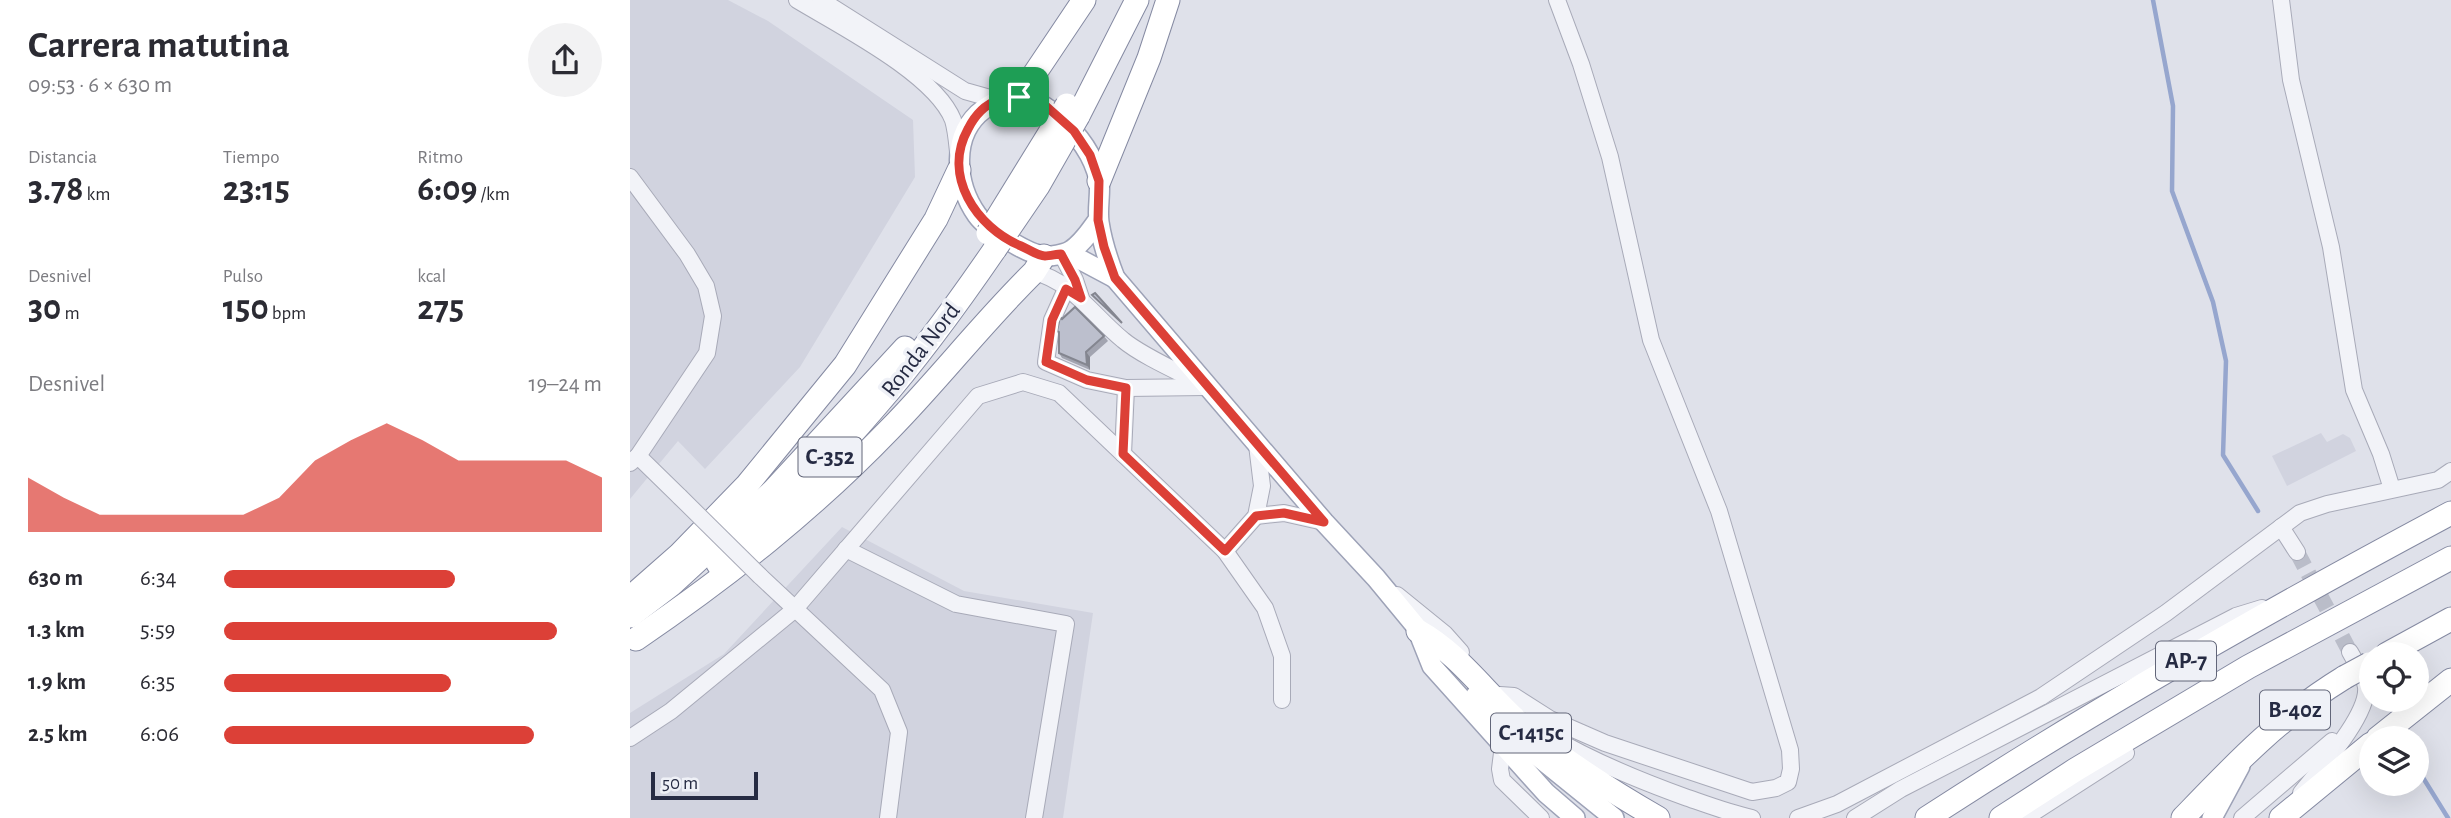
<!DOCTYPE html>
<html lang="es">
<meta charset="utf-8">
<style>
:root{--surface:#fff;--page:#f2f2f3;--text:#2b2b33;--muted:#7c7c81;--accent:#dc4037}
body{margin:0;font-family:"Alegreya Sans",sans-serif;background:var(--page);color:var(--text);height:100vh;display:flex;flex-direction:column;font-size:26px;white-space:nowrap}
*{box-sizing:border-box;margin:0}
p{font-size:23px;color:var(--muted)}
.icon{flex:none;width:38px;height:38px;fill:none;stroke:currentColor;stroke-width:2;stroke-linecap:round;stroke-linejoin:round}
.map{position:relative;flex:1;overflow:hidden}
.details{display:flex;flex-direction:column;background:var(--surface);width:630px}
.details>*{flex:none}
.fabs{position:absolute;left:1729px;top:642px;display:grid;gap:14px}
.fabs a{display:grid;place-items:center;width:70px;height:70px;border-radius:50%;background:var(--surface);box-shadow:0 7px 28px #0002;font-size:35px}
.scale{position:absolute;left:21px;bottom:18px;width:107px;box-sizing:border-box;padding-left:7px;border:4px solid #262b43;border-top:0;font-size:19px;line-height:24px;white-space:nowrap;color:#262b43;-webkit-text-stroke:5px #eff1f7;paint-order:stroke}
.pin{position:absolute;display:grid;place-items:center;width:60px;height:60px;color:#fff;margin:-30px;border-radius:14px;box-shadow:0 4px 10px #0006}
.round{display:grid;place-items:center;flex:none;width:74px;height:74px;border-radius:37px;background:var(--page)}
.headline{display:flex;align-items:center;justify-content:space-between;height:119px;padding:0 28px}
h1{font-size:38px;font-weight:600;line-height:52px}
.figures{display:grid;grid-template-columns:repeat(3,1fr);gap:10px;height:119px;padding:7px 28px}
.figures div{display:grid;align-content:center}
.figures b{font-size:35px;font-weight:600}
.figures small{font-size:19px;font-weight:400}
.figures p{font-size:19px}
.chart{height:196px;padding:14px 28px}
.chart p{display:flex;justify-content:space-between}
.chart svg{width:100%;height:126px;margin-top:7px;fill:var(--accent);opacity:.7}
ul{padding:0 28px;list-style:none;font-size:23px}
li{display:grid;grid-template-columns:112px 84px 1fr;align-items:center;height:52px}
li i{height:18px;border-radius:9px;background:var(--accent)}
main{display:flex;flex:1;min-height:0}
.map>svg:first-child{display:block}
.built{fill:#d1d3df}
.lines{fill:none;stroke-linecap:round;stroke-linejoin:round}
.stream{stroke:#96a6ce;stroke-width:4.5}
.minor-tunnel{stroke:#babdc9;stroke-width:16;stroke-dasharray:16 8;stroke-linecap:butt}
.minor-casing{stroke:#a8aab8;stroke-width:18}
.major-casing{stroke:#9da2b7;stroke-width:22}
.highway-casing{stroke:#858aa2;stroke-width:25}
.minor{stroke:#f2f3f8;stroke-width:16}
.major{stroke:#fff;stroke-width:19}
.highway{stroke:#fff;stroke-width:23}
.minor-bridge-casing{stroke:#a8aab8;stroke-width:18;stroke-linecap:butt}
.highway-bridge-casing{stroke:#858aa2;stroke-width:25;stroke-linecap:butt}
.minor-bridge{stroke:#f2f3f8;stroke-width:16}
.highway-bridge{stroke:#fff;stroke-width:23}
.wall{fill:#a2a4b0}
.shaded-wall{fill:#848690}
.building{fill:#bcbfcd;stroke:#848690;stroke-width:2}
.route-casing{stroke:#fff;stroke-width:14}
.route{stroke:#dc4037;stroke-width:9}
.labels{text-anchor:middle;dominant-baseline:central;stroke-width:7;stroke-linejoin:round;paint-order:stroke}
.shield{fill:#eff1f7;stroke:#626679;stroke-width:2}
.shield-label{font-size:23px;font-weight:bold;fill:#262b43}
.street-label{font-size:24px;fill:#262b43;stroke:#eff1f7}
</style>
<main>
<section class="details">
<div class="headline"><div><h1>Carrera matutina</h1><p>09:53 · 6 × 630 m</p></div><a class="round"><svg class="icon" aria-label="share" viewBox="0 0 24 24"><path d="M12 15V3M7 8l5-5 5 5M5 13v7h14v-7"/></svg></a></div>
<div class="figures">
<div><p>Distancia</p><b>3.78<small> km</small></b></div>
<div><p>Tiempo</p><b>23:15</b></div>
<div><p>Ritmo</p><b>6:09<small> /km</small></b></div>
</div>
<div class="figures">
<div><p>Desnivel</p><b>30<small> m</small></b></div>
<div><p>Pulso</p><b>150<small> bpm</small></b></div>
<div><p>kcal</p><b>275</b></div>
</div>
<div class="chart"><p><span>Desnivel</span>19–24 m</p>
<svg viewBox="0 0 160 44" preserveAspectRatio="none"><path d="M0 44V25L10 32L20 38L30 38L40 38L50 38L60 38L70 32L80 19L90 12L100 6L110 12L120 19L130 19L140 19L150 19L160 25V44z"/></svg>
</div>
<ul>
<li><b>630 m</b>6:34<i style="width:61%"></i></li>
<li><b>1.3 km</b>5:59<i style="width:88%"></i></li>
<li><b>1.9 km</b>6:35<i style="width:60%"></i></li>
<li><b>2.5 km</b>6:06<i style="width:82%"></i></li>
</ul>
</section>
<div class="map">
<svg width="1821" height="818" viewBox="0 0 1821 818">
<rect width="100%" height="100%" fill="#dfe1ea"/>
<!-- built -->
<g class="built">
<path d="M0,0H98L138,21L283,120L285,177L170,367L75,469L48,441L0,499Z"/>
<path d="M1691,433L1697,442L1713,434L1720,438L1726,451L1657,486L1642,456Z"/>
<path d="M212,527L334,591L463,613L433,818H0V713L94,654Z"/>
</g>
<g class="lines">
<!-- stream -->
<g class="stream">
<path d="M1523,0L1543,106L1542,191L1583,302L1596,361L1593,455L1628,511"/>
<path d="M1787,768L1818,818"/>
</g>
<!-- minor-tunnel -->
<path class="minor-tunnel" d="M1667,552L1720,652"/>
<!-- minor casing -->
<g class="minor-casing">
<g id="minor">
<path d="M167,0C210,26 305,74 323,120C326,130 327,142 328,152"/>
<path d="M191,0L335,91L367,100"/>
<path d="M1651,0L1661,80L1701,247L1724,390L1751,454L1762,489"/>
<path d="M0,177L57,254L76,286L83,316L77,353L8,456L0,463"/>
<path d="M431,253L445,280L451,298"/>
<path d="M404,272C442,281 463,316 493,340C512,356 551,373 574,385"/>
<path d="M436,289L422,320L416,362L457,380L496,388L576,387"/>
<path d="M493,454L496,388"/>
<path d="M8,456L50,497"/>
<path d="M626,516L654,513L694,522"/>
<path d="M1651,527L1667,552"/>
<path d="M216,549L326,604L436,624L404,818"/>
<path d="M595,551L626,516L632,486L627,445"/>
<path d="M130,576L252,690L269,732L258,818"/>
<path d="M767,595L815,634L831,652"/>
<path d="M870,695L884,696L920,719L975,743L1122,792L1146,788L1158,782L1161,769L1160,750L1089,511L1021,340L980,157L951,64L927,0"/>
<path d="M918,735C961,761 1008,780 1055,797C1078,805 1099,813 1122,818"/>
<path d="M0,738L41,711L164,610L348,396L393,382L429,393L595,551L635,608L652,656V700"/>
<path d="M873,745L870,769L872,780L911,818"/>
<path d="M1671,793C1689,770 1739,715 1736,687C1734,674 1726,663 1720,652"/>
<path d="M1168,818L1207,804L1411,697L1536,613L1670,513L1697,504L1808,480L1821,471"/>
<path d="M1225,818L1271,789L1606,616L1632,608"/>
<path d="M1395,818L1496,753"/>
<path d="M1612,818L1702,741"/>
</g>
</g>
<!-- major casing -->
<g class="major-casing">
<g id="major">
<path d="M468,220C460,231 452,244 440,251C435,254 420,257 414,256C397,254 357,229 347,215C325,184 320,134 354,109C364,102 374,96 388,97C400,97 416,107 426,115C446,132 463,152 469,180C471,193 467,208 469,222C472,242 478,260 485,278L694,522L746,578L798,641"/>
<path d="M438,253L485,278"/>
<path d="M788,631L802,666L916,793L945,818"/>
<path d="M846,695L885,738L984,818"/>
<path d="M1582,818L1610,766"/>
</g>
</g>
<!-- highway casing -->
<g class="highway-casing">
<g id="highway">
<path d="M389,97L454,0"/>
<path d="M448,116L507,0"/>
<path d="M469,181L519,58L538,0"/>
<path d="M88,564C143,514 198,463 246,406C289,357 328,303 365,249"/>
<path d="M0,598L49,555L117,485L215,365L306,219L329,170"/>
<path d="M0,616L42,584L143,491L275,348"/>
<path d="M788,631C831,655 858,697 895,728C936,763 981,791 1028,818"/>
<path d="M6,639C98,576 182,510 260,429C310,378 353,322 404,272L414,256"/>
<path d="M1757,654L1821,619"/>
<path d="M1748,738L1821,680"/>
<path d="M1297,818C1466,708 1643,608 1821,513"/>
<path d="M1371,818L1445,770L1618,667L1821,558"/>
<path d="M1553,818C1606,763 1648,718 1715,677"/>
<path d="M1651,818L1741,744"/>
</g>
</g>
<!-- minor -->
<use href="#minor" class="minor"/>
<!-- major -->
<use href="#major" class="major"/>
<!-- highway -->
<use href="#highway" class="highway"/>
<!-- minor-bridge casing -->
<g class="minor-bridge-casing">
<path id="minor-bridge" d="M50,497L130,576"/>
</g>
<!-- highway-bridge casing -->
<g class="highway-bridge-casing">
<g id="highway-bridge">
<path d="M358,233L437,105"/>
<path d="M365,249L408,186L448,116"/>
<path d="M1715,677L1739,664"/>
</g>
</g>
<!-- minor-bridge -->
<use href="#minor-bridge" class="minor-bridge"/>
<!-- highway-bridge -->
<use href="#highway-bridge" class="highway-bridge"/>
</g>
<!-- wall -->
<path class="wall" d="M474,336L478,341L460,357V370L432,358L429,353Z"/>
<!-- shaded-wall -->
<path class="shaded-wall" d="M456,352L460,357V370L457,365Z"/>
<!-- building -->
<g class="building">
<path d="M465,293L492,323L462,295Z"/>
<path d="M445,307L474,336L456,352L457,365L429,353V332L427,331L430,317L432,319Z"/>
</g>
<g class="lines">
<!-- route casing -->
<g class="route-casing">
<path id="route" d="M389,97L417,107L444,131L460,155L469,181L468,220L474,247L485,278L694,522L654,513L626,516L595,551L493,454L496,388L457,380L416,362L422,320L436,289L451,298L445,280L431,254C427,254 420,256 415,256C408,256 398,249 391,246C346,227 312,176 338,129C344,117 354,105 368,100C374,98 383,98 389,97Z"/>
</g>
<!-- route -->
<use href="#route" class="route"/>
</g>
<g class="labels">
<!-- shield labels -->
<g class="shield">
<rect x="168.5" y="437.5" width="63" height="39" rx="5"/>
<rect x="1526" y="641.5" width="60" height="39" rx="5"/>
<rect x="1630" y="690.5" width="70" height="39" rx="5"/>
<rect x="861" y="713.5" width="80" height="39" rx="5"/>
</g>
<g class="shield-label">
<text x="200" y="457">C-352</text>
<text x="1556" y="661">AP-7</text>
<text x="1665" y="710">B-40z</text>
<text x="901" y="733">C-1415c</text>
</g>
<!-- street labels -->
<g class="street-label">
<text transform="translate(291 350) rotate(-52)">Ronda Nord</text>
</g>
</g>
</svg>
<div class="fabs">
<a><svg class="icon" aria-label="locate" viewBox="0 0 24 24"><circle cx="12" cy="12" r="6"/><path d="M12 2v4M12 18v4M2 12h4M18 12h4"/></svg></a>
<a><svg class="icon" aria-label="layers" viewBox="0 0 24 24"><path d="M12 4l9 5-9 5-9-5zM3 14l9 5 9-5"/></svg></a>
</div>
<div class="scale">50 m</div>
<div class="pin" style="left:389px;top:97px;background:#1e9e55"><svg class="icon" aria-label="arrive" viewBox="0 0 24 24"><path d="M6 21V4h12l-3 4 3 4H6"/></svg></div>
</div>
</main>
